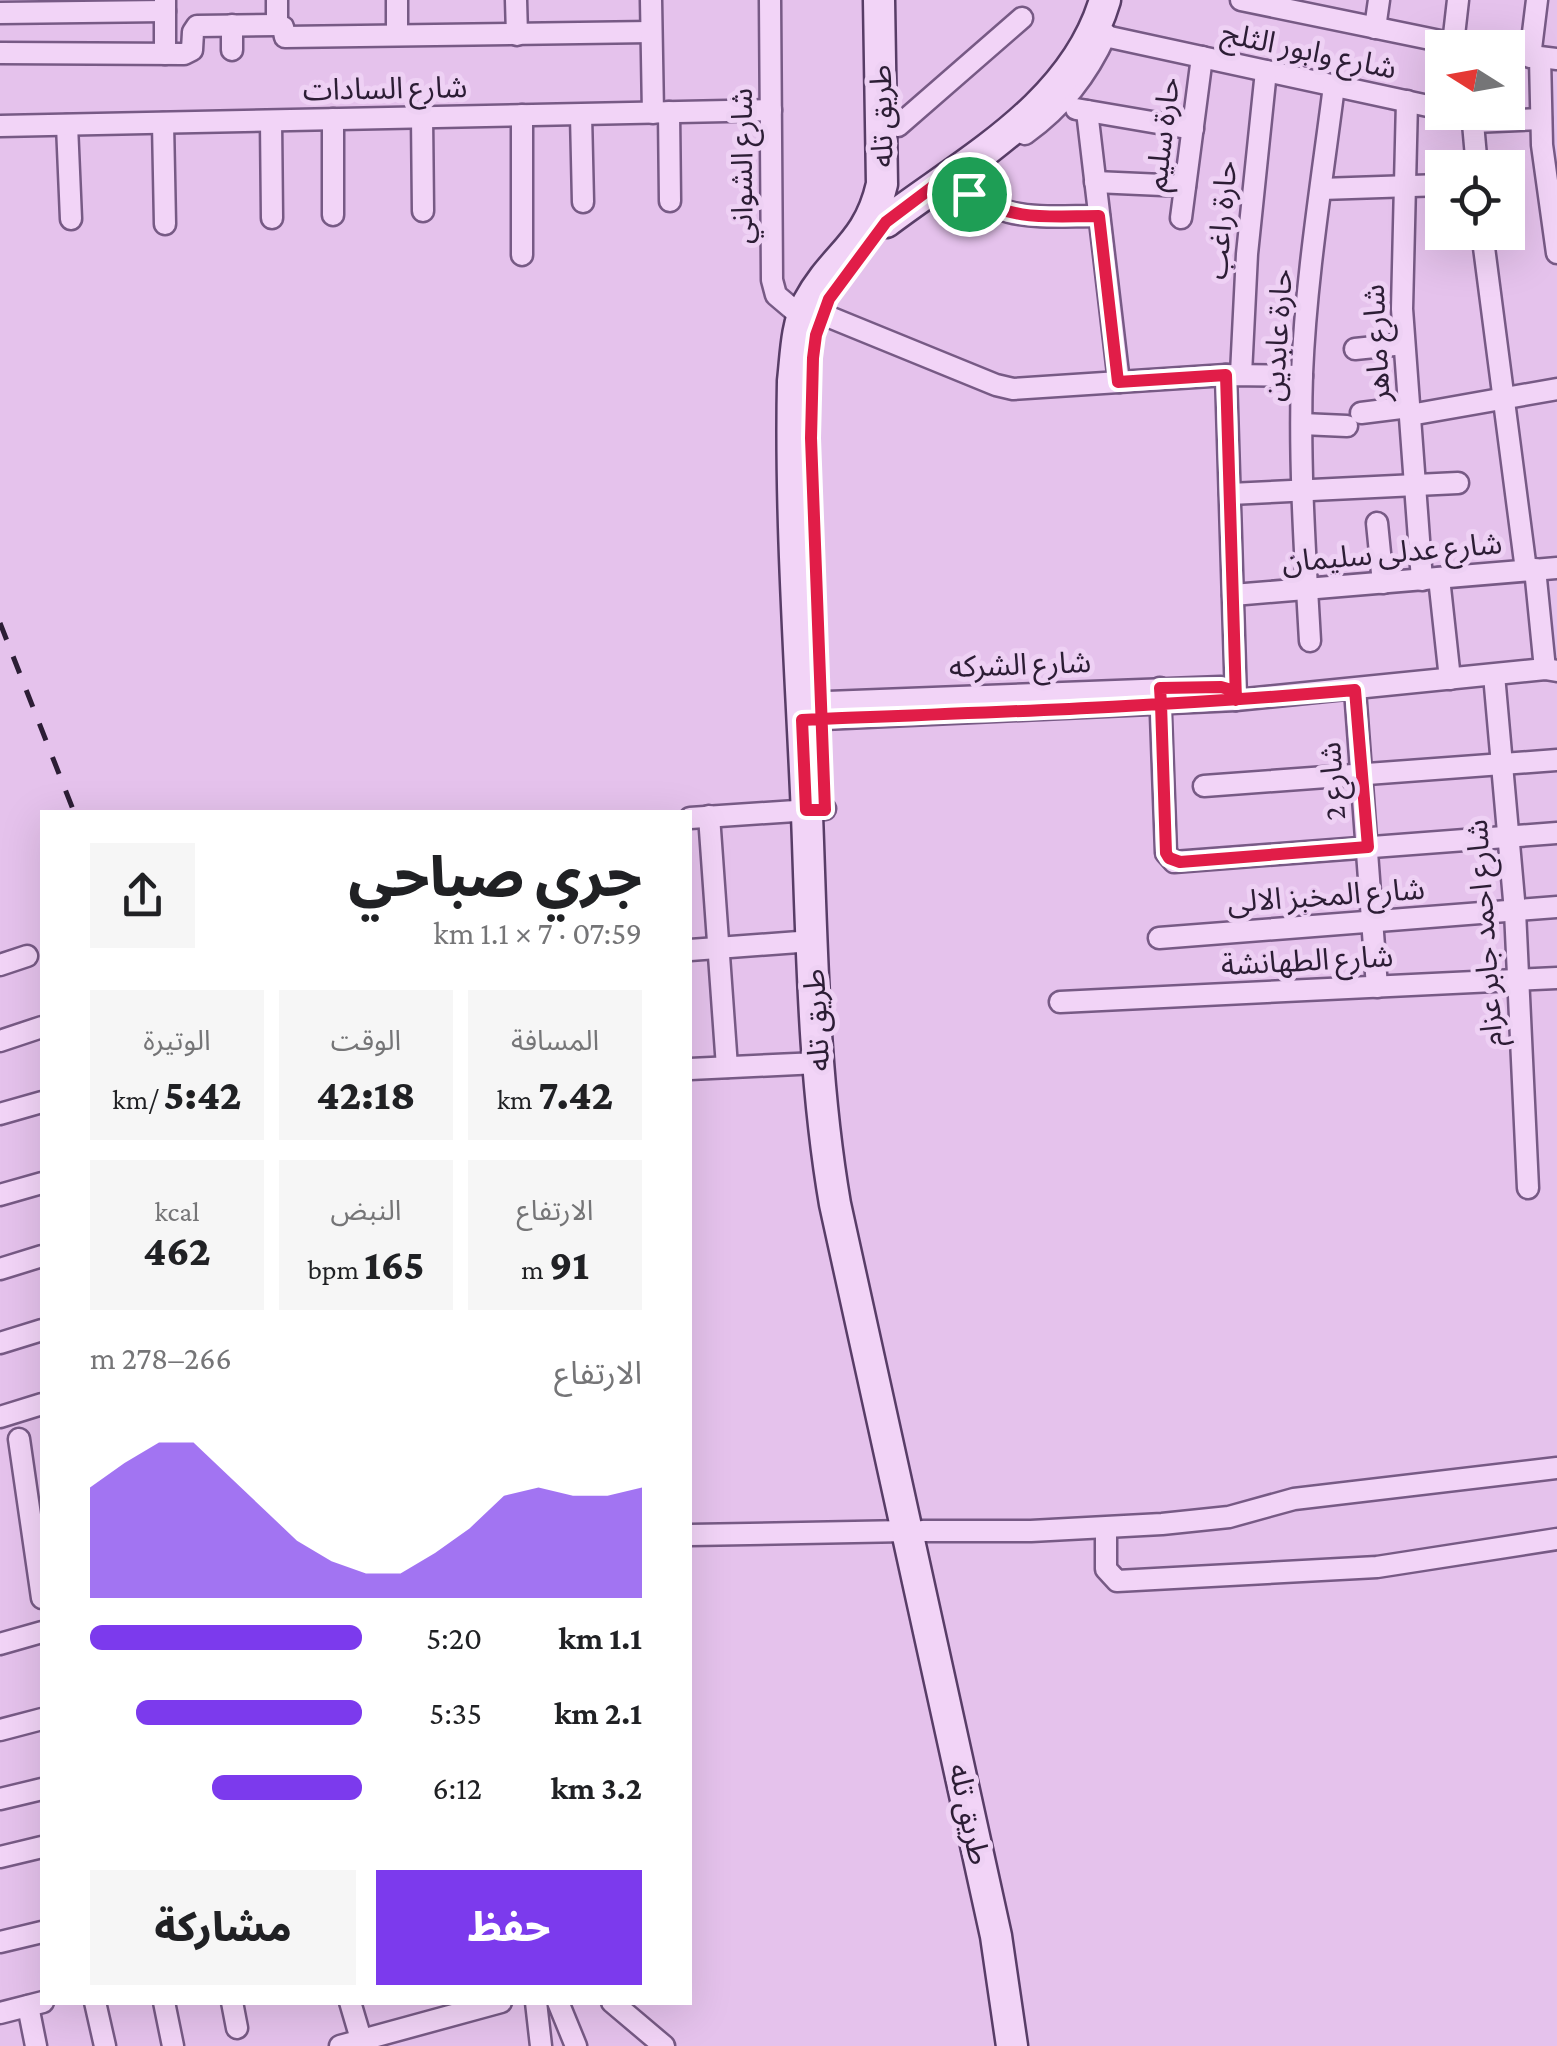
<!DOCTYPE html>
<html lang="ar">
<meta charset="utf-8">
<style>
:root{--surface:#fff;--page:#f6f6f6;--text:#202124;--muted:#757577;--accent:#7c3aed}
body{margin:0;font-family:"Crimson Pro","Noto Sans Arabic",serif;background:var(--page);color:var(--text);direction:rtl;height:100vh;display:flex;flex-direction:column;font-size:38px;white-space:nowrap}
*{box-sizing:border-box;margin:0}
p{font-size:32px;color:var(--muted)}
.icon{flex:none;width:55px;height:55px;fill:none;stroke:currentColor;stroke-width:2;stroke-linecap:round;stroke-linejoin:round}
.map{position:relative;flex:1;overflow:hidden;direction:ltr}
.details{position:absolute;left:40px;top:810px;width:652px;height:1195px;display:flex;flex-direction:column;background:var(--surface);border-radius:0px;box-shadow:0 10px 40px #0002;direction:rtl}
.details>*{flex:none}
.needle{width:65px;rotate:281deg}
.buttons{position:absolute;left:1425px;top:30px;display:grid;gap:20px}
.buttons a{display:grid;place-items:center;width:100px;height:100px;border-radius:0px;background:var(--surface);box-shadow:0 10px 40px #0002;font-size:50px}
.pin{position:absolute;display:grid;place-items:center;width:85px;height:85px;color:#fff;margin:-42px;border:5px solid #fff;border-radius:50%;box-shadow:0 2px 10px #0007}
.round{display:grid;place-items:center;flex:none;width:105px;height:105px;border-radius:0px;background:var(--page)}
.summary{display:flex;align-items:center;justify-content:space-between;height:170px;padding:0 50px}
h1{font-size:55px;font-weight:800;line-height:75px}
.figures{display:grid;grid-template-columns:repeat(3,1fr);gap:15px;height:170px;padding:10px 50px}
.figures div{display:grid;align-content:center;border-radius:0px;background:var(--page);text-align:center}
.figures b{font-size:42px;font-weight:800}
.figures small{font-size:28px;font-weight:400}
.figures p{font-size:28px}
.chart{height:280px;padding:20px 50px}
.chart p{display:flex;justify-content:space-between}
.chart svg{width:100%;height:180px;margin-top:10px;fill:var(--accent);opacity:.7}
.primary-button{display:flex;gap:20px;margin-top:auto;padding:20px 50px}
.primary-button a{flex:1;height:115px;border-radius:0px;background:var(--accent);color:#fff;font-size:40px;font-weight:800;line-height:115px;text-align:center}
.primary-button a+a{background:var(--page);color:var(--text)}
ul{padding:0 50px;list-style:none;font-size:32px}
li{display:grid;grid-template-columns:160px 120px 1fr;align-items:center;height:75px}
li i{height:25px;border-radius:12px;background:var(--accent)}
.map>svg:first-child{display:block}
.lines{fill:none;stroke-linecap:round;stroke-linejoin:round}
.street-casing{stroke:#775a85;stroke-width:25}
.secondary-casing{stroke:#583d67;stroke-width:35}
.street{stroke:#f2d4f7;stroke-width:20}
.secondary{stroke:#f2d4f7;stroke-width:30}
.rail{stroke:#2c1d35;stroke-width:5;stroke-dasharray:18 18;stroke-linecap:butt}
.route-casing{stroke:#fff;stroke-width:20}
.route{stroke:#e11d48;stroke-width:12}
.labels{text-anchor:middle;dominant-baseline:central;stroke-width:10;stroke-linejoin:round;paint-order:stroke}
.street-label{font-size:30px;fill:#2c1d35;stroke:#eed1f4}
</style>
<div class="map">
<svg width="1557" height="2046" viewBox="0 0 1557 2046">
<rect width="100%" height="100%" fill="#e5c2ec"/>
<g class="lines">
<!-- street casing -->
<g class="street-casing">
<g id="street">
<path d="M277,0V25L283,27L285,37L651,32"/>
<path d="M397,0V35"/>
<path d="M516,0L517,35"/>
<path d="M651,0L653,113"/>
<path d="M770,0L772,280L776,295L802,317"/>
<path d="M1241,0L1474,48"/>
<path d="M0,13L165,11"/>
<path d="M232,25V50"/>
<path d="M1375,28L1379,0"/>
<path d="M1105,36L1442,109"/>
<path d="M1453,44L1458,0"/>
<path d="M0,53L184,54L192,50L193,32L197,26L277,25"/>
<path d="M1508,53L1557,59"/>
<path d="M165,54V1"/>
<path d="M1530,57L1537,0"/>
<path d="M1540,58L1542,145L1557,253"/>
<path d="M1407,101L1402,309L1422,580"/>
<path d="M1076,109L1193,129"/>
<path d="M1087,111L1119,382"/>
<path d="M669,112L670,201"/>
<path d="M1472,112L1477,168"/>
<path d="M522,115V255"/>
<path d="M581,115L583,202"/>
<path d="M422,117L423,211"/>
<path d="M333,119V215"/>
<path d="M271,121L272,218"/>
<path d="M1473,122L1541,119"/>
<path d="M163,123L165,224"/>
<path d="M67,125L71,219"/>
<path d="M0,126L771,110"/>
<path d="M898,126L1022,18"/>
<path d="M1025,134C1062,107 1087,76 1106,34"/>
<path d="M951,173C993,225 1039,216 1099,216"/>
<path d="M1095,182L1185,186"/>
<path d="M1321,189L1442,185"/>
<path d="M1181,218L1202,57"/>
<path d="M1482,232L1526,570"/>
<path d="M822,314L996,385L1013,389L1226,375L1302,376"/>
<path d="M1355,349L1404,344"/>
<path d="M1241,374L1247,254L1266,71"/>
<path d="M1226,375L1236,700"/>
<path d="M1361,413L1409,407"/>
<path d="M1410,415L1557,389"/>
<path d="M1302,424L1347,426"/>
<path d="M1230,494L1458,483"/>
<path d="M1377,523L1383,583"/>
<path d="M1535,569L1545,669"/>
<path d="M1439,578L1450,679"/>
<path d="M1233,595L1557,568"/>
<path d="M1310,641C1305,553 1299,463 1302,374C1306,278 1322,181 1334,86"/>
<path d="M1494,675L1515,911L1528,1188"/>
<path d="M1160,688L1166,853L1174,862L1557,833"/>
<path d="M1355,690L1377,987"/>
<path d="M801,703L1221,687L1228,689L1236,700"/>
<path d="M802,720L1236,700L1545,669L1557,671"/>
<path d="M1204,786L1557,760"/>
<path d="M709,816L727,1067"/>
<path d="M690,818L825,809"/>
<path d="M1159,938L1557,907"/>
<path d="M690,950L812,941"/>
<path d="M0,965L27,956"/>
<path d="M1060,1002L1557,978"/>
<path d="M0,1041L42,1027"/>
<path d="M690,1069L818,1063"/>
<path d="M0,1114L42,1102"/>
<path d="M0,1195L42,1183"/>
<path d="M0,1269L42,1256"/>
<path d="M0,1343L42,1330"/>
<path d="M0,1417L42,1404"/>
<path d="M19,1439L42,1598"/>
<path d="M1106,1528V1569L1117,1581L1377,1567L1557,1539"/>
<path d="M922,1531H1031L1162,1524L1229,1517L1294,1499L1557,1468"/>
<path d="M690,1535L907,1531"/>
<path d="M0,1644L42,1632"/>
<path d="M0,1730L42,1719"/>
<path d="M0,1799L42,1789"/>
<path d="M0,1857L42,1847"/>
<path d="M0,1942L42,1932"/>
<path d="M95,2002L105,2046"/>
<path d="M164,2002L173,2046"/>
<path d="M232,2002L237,2028"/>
<path d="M350,2002L361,2039"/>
<path d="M536,2002L541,2046"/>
<path d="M558,2002L576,2046"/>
<path d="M612,2002L664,2046"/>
<path d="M28,2006L36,2046"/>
<path d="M0,2013L43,2002"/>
<path d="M340,2046L501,2002"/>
</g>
</g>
<!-- secondary casing -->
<g class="secondary-casing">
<g id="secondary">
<path d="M879,0L882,184C868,246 834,254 808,303C796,326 796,355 793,381C790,525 801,671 807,815C812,945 813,1076 835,1204L996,1936L1012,2046"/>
<path d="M886,222C968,160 1074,105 1105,0"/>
</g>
</g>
<!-- street -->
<use href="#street" class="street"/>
<!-- secondary -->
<use href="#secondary" class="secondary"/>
<!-- rail -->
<path class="rail" d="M0,623L74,812"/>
</g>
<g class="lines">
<!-- route casing -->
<g class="route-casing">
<path id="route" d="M969,194L951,173L886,222L829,299L816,335L813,358L811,438L825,810H806L802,720L822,719C1000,712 1178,706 1355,690L1368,847L1180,862L1169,858L1166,853L1161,704L1160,688L1221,687L1228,689L1236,700L1226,375L1118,382L1099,216C1050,216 1012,222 969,194"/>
</g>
<!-- route -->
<use href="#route" class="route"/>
</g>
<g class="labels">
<!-- street labels -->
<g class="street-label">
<text transform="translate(1309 50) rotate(12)">شارع وابور الثلج</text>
<text transform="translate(385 88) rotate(-1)">شارع السادات</text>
<text transform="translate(881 116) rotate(-91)">طريق تله</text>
<text transform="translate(1162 134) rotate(-83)">حارة سليم</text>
<text transform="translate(741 166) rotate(-90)">شارع الشواني</text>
<text transform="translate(1221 220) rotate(-85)">حارة راغب</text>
<text transform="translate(1277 335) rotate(-86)">حارة عابدين</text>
<text transform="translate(1376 343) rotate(-93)">شارع ماهر</text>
<text transform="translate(1392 552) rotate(-5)">شارع عدلى سليمان</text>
<text transform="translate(1020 664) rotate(-2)">شارع الشركه</text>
<text transform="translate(1332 781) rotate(-94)">شارع 2</text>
<text transform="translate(1326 895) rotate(-4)">شارع المخبز الالى</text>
<text transform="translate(1484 933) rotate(-94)">شارع احمد جابر عزام</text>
<text transform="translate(1307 960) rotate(-3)">شارع الطهانشة</text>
<text transform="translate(816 1020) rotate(-93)">طريق تله</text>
<text transform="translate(970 1814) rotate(78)">طريق تله</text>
</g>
</g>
</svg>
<div class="buttons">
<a><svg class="needle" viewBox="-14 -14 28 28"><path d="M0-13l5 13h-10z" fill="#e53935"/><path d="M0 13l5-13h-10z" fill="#757577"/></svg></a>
<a><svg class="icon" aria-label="locate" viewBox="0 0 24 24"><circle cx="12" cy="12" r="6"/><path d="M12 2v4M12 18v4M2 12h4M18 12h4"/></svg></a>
</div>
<div class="pin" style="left:969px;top:194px;background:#1e9e55"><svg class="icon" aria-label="arrive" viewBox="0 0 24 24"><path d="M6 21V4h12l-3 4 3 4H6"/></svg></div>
<section class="details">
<div class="summary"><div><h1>جري صباحي</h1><p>07:59 · 7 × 1.1 km</p></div><a class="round"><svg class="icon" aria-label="share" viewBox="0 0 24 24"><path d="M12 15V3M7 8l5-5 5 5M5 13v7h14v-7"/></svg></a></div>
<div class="figures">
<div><p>المسافة</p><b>7.42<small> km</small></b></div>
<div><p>الوقت</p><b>42:18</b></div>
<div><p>الوتيرة</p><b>5:42<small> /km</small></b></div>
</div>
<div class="figures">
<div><p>الارتفاع</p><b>91<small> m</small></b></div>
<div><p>النبض</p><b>165<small> bpm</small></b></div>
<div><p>kcal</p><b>462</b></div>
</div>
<div class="chart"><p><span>الارتفاع</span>266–278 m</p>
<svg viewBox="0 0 160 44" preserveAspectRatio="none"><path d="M0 44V17L10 11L20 6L30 6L40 14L50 22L60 30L70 35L80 38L90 38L100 33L110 27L120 19L130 17L140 19L150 19L160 17V44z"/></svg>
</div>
<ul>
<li><b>1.1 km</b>5:20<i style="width:100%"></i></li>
<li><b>2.1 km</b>5:35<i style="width:83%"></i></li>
<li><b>3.2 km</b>6:12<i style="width:55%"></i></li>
</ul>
<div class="primary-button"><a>حفظ</a><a>مشاركة</a></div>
</section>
</div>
